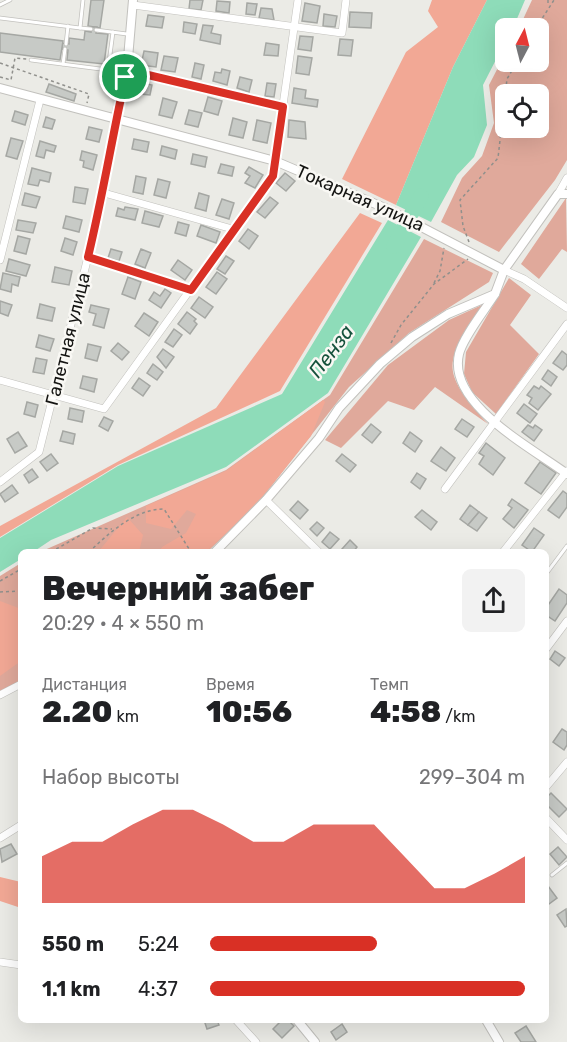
<!DOCTYPE html>
<html lang="ru">
<meta charset="utf-8">
<style>
:root{--surface:#fff;--page:#f2f2f2;--text:#202124;--muted:#757577;--accent:#d93025}
body{margin:0;font-family:Rubik,sans-serif;background:var(--page);color:var(--text);height:100vh;display:flex;flex-direction:column;font-size:22px;white-space:nowrap}
*{box-sizing:border-box;margin:0}
p{font-size:20px;color:var(--muted)}
.icon{flex:none;width:33px;height:33px;fill:none;stroke:currentColor;stroke-width:2;stroke-linecap:round;stroke-linejoin:round}
.map{position:relative;flex:1;overflow:hidden}
.details{position:absolute;left:18px;top:549px;width:531px;height:474px;display:flex;flex-direction:column;background:var(--surface);border-radius:9px;box-shadow:0 6px 24px #0002}
.details>*{flex:none}
.needle{width:39px;rotate:7deg}
.fabs{position:absolute;left:495px;top:18px;display:grid;gap:12px}
.fabs a{display:grid;place-items:center;width:54px;height:54px;border-radius:9px;background:var(--surface);box-shadow:0 6px 24px #0002;font-size:30px}
.pin{position:absolute;display:grid;place-items:center;width:51px;height:51px;color:#fff;margin:-26px;border:3px solid #fff;border-radius:50%;box-shadow:0 2px 6px #0007}
.round{display:grid;place-items:center;flex:none;width:63px;height:63px;border-radius:9px;background:var(--page)}
.summary{display:flex;align-items:center;justify-content:space-between;height:102px;padding:0 24px}
h1{font-size:33px;font-weight:800;line-height:45px}
.figures{display:grid;grid-template-columns:repeat(3,1fr);gap:9px;height:102px;padding:6px 24px}
.figures div{display:grid;align-content:center}
.figures b{font-size:30px;font-weight:800}
.figures small{font-size:16px;font-weight:400}
.figures p{font-size:16px}
.chart{height:168px;padding:12px 24px}
.chart p{display:flex;justify-content:space-between}
.chart svg{width:100%;height:108px;margin-top:6px;fill:var(--accent);opacity:.7}
ul{padding:0 24px;list-style:none;font-size:20px}
li{display:grid;grid-template-columns:96px 72px 1fr;align-items:center;height:45px}
li i{height:15px;border-radius:8px;background:var(--accent)}
.map>svg:first-child{display:block}
.green{fill:#e0a99b;fill-rule:evenodd}
.forest{fill:#f2a895}
.water{fill:#8edcb9}
.lines{fill:none;stroke-linecap:round;stroke-linejoin:round}
.river{stroke:#8edcb9;stroke-width:15}
.building{fill:#c7cac6;stroke:#a5a7a3;stroke-width:1.5}
.service-casing{stroke:#c2c1bd;stroke-width:4.5}
.minor-casing{stroke:#c2c1bd;stroke-width:8}
.tertiary-casing{stroke:#c2c1bd;stroke-width:10}
.path{stroke:#90908c;stroke-width:1.5;stroke-dasharray:3 3;stroke-linecap:butt}
.service{stroke:#fff;stroke-width:3}
.minor{stroke:#fff;stroke-width:7}
.tertiary{stroke:#fff;stroke-width:8}
.route-casing{stroke:#fff;stroke-width:12}
.route{stroke:#d93025;stroke-width:8}
.labels{text-anchor:middle;dominant-baseline:central;stroke-width:5;stroke-linejoin:round;paint-order:stroke}
.street-label{font-size:18px;fill:#141412;stroke:#f9f8f4}
.water-label{font-size:20px;font-style:italic;fill:#15523c;stroke:#f9f8f4}
</style>
<div class="map">
<svg width="567" height="1042" viewBox="0 0 567 1042">
<rect width="100%" height="100%" fill="#ebebe6"/>
<!-- green -->
<g class="green">
<path d="M532,0H567V160L555,180L499,252L441,222L462,178L482,156L494,123L489,85L505,54L506,62H538V28H519ZM538,94V128H506V94Z"/>
<path d="M566,198L567,252L562,249L539,279L521,264Z"/>
<path d="M424,239L493,273L489,282L409,333L349,387L255,507L207,552H40L226,470L330,395Z"/>
<path d="M509,278L531,295L510,325L539,354L496,414L472,392L464,374L466,352Z"/>
<path d="M484,304C445,363 438,368 488,424L435,387L414,410L388,401L341,448L325,440L388,365L449,320Z"/>
<path d="M21,563V681L0,691V576Z"/>
</g>
<!-- forest -->
<g class="forest">
<path d="M432,0H487L453,67L396,205L342,179L406,52L438,27L428,11Z"/>
<path d="M360,213L382,223L280,391L118,465L0,537V526L216,408Z"/>
<path d="M323,400L325,402L311,436L254,507L206,552H159L162,547L186,533L196,514L187,510L171,529L146,523V506L226,471Z"/>
<path d="M127,517L143,535L139,552H98Z"/>
<path d="M0,601L21,609V661L0,676Z"/>
<path d="M0,877L21,882V908L0,901Z"/>
</g>
<!-- water -->
<g class="water">
<path d="M487,0H525L513,28H506L505,42L483,85L487,125L474,157L457,175L431,222L396,205L453,67Z"/>
<path d="M388,220L421,237L328,393L226,467L51,540L33,552H21V559L0,572V538L118,466L282,394Z"/>
</g>
<g class="lines">
<!-- river -->
<path class="river" d="M394,246L421,196"/>
</g>
<!-- building -->
<g class="building">
<path d="M91,0H104L100,28L88,26Z"/>
<path d="M190,0H203L201,10L189,9Z"/>
<path d="M217,1L230,2L229,13L216,11Z"/>
<path d="M247,3L257,4L255,15L246,14Z"/>
<path d="M305,3L320,6L317,23L302,21Z"/>
<path d="M261,8L272,9L274,20L259,18Z"/>
<path d="M350,12L372,13L371,28L349,27Z"/>
<path d="M324,14L337,16L335,27L323,26Z"/>
<path d="M148,15L164,17L162,28L146,26Z"/>
<path d="M184,22L197,24L195,34L183,32Z"/>
<path d="M203,25L213,26L211,33L221,35L220,44L200,40Z"/>
<path d="M91,27H97L96,33L108,34L104,64L67,60L68,50L62,49V43L69,44V38L84,40L85,31L91,32Z"/>
<path d="M0,33L63,41L60,60L0,52Z"/>
<path d="M300,36L313,37L311,51L298,49Z"/>
<path d="M340,39L353,40L351,56L338,55Z"/>
<path d="M266,43L279,45L278,56L264,55Z"/>
<path d="M144,51L158,53L156,67L141,65Z"/>
<path d="M164,56L178,58L175,72L161,70Z"/>
<path d="M298,56L312,58L309,75L296,73Z"/>
<path d="M195,63L204,65L201,79L192,77Z"/>
<path d="M222,69L230,71L227,85L213,81L215,72L221,73Z"/>
<path d="M240,77L252,80L249,92L237,88Z"/>
<path d="M142,83L152,85L150,95L140,94Z"/>
<path d="M267,83L276,84L274,97L265,96Z"/>
<path d="M49,84L76,94L74,101L46,92Z"/>
<path d="M294,88L306,90L305,98L318,100L317,107L292,103Z"/>
<path d="M208,97L222,101L218,115L204,111Z"/>
<path d="M163,98L177,102L172,118L159,115Z"/>
<path d="M189,110L202,113L198,127L185,124Z"/>
<path d="M15,111L28,115L25,125L12,121Z"/>
<path d="M46,117L55,120L52,129L43,127Z"/>
<path d="M233,118L247,122L243,138L229,135Z"/>
<path d="M257,120L271,123L267,143L253,140Z"/>
<path d="M289,120L305,122L306,139L288,137Z"/>
<path d="M89,127L102,130L99,142L86,139Z"/>
<path d="M11,138L23,141L17,159L6,156Z"/>
<path d="M134,139L149,142L147,152L132,149Z"/>
<path d="M40,141L56,146L54,152L46,150L44,158L36,156Z"/>
<path d="M162,146L177,150L175,159L160,155Z"/>
<path d="M82,151L97,155L93,170L83,167L84,161L80,160Z"/>
<path d="M193,154L207,157L205,167L191,164Z"/>
<path d="M221,164L234,167L232,176L218,173Z"/>
<path d="M249,167L263,175L255,188L245,183L250,176L245,173Z"/>
<path d="M32,168L51,173L49,182L40,180L38,186L28,184Z"/>
<path d="M285,173L295,181L286,191L276,183Z"/>
<path d="M136,176L146,178L143,194L133,192Z"/>
<path d="M158,179L170,182L166,198L154,195Z"/>
<path d="M75,187L88,189L85,204L73,202Z"/>
<path d="M25,193L40,197L36,208L22,205Z"/>
<path d="M199,193L209,196L206,211L195,208Z"/>
<path d="M270,197L278,203L265,218L257,212Z"/>
<path d="M222,199L234,203L229,219L216,215Z"/>
<path d="M125,207L138,209L135,220L116,216L118,208L124,210Z"/>
<path d="M145,211L163,216L159,227L142,223Z"/>
<path d="M66,216L82,220L79,232L63,228Z"/>
<path d="M18,220L36,223L33,233L16,230Z"/>
<path d="M178,222L189,225L186,236L175,233Z"/>
<path d="M201,225L220,232L216,243L197,236Z"/>
<path d="M248,229L258,236L249,249L239,241Z"/>
<path d="M18,236L30,239L26,254L14,251Z"/>
<path d="M65,238L77,242L73,255L61,251Z"/>
<path d="M111,249L122,252L119,261L108,258Z"/>
<path d="M141,249L151,253L145,268L135,264Z"/>
<path d="M226,256L234,261L225,274L217,269Z"/>
<path d="M9,259L30,265L26,276L6,271Z"/>
<path d="M178,260L192,270L185,280L171,270Z"/>
<path d="M55,267L72,271L69,285L52,282Z"/>
<path d="M217,272L227,279L216,294L206,287Z"/>
<path d="M3,273L20,277L18,286L12,284L11,292L0,289Z"/>
<path d="M128,277L141,282L135,299L122,294Z"/>
<path d="M165,289L171,293L161,308L149,300L154,292L160,296Z"/>
<path d="M199,297L213,307L205,318L191,308Z"/>
<path d="M0,301L12,305L8,316L0,313Z"/>
<path d="M40,304L55,308L52,321L37,318Z"/>
<path d="M91,305L109,309L104,328L93,325L96,314L89,312Z"/>
<path d="M187,312L196,319L194,321L197,324L190,334L178,324Z"/>
<path d="M144,313L158,322L149,336L135,326Z"/>
<path d="M174,329L182,335L173,347L165,342Z"/>
<path d="M39,335L54,339L50,351L36,347Z"/>
<path d="M118,343L129,352L122,360L111,351Z"/>
<path d="M88,344L101,347L97,361L85,358Z"/>
<path d="M163,349L174,357L166,368L157,357Z"/>
<path d="M562,351L567,355V365L563,370L553,363Z"/>
<path d="M36,358L47,360L44,374L33,372Z"/>
<path d="M153,364L163,372L157,380L147,373Z"/>
<path d="M548,370L557,377L551,386L542,379Z"/>
<path d="M83,376L97,379L94,392L80,388Z"/>
<path d="M139,378L150,386L143,396L132,388Z"/>
<path d="M534,386L539,389L541,386L551,394L538,410L529,403L532,398L527,395Z"/>
<path d="M27,402L38,405L35,417L24,414Z"/>
<path d="M524,404L537,414L530,423L517,413Z"/>
<path d="M70,408L84,411L82,422L68,419Z"/>
<path d="M104,417L113,421L108,431L99,426Z"/>
<path d="M462,419L474,427L467,437L455,429Z"/>
<path d="M371,424L381,432L372,443L362,435Z"/>
<path d="M528,425L533,428L535,425L542,430L534,441L522,432Z"/>
<path d="M63,431L75,434L73,444L60,441Z"/>
<path d="M18,432L27,446L15,453L7,439Z"/>
<path d="M410,432L422,441L415,452L403,443Z"/>
<path d="M486,443L505,458L493,475L479,464L484,456L479,453Z"/>
<path d="M441,447L455,458L446,471L431,461Z"/>
<path d="M51,454L58,463L47,471L40,462Z"/>
<path d="M342,454L356,465L350,472L336,461Z"/>
<path d="M540,462L556,473L541,494L525,483Z"/>
<path d="M32,469L38,477L29,483L24,475Z"/>
<path d="M417,473L426,479L420,489L411,482Z"/>
<path d="M12,485L18,493L5,502L0,494Z"/>
<path d="M563,491L567,494V507L559,518L548,510Z"/>
<path d="M512,499L528,510L514,528L503,519L512,508L508,505Z"/>
<path d="M298,501L308,510L300,519L290,510Z"/>
<path d="M470,505L479,512L468,525L460,519Z"/>
<path d="M422,510L437,522L431,530L415,517Z"/>
<path d="M479,512L487,518L477,531L468,525Z"/>
<path d="M317,522L324,528L317,536L310,529Z"/>
<path d="M534,528L544,535L532,552L522,545Z"/>
<path d="M330,532L339,539L330,549L322,542Z"/>
<path d="M350,540L357,547L353,552H345L342,549Z"/>
<path d="M559,589L567,595V603L555,621L546,615V608Z"/>
<path d="M555,651L565,658L559,666L550,659Z"/>
<path d="M562,729L567,732V745L564,750L553,742Z"/>
<path d="M551,793L567,809L559,817L546,804V798Z"/>
<path d="M11,844L17,854L2,862L0,849Z"/>
<path d="M558,847L567,857L559,865L550,854Z"/>
<path d="M548,886L557,898L549,904L546,900Z"/>
<path d="M566,909L567,926L565,927L557,915Z"/>
<path d="M204,1020H217L219,1025L207,1029Z"/>
<path d="M282,1020H288L294,1026L282,1038L273,1029Z"/>
<path d="M342,1024L347,1032L336,1040L331,1032Z"/>
<path d="M526,1026L536,1042H521L515,1033Z"/>
</g>
<g class="lines">
<!-- service casing -->
<g class="service-casing">
<g id="service">
<path d="M0,5L10,0"/>
<path d="M0,18L80,28L83,0"/>
<path d="M80,28L91,29"/>
<path d="M96,30L127,34"/>
<path d="M66,44L68,26"/>
<path d="M31,60L108,70L113,32"/>
<path d="M63,64L65,49"/>
<path d="M108,70L123,76"/>
<path d="M546,574L567,546"/>
<path d="M552,875L567,863"/>
</g>
</g>
<!-- minor casing -->
<g class="minor-casing">
<g id="minor">
<path d="M133,5L342,33L346,0"/>
<path d="M127,70L283,107"/>
<path d="M104,193L236,230"/>
<path d="M558,194L567,178"/>
<path d="M88,257L191,290"/>
<path d="M0,260L40,100"/>
<path d="M504,270L524,279L567,308"/>
<path d="M0,380L104,409L273,175L298,0"/>
<path d="M0,482L39,452L104,193L115,120"/>
<path d="M445,489L567,324"/>
<path d="M266,500L319,552"/>
<path d="M503,552L567,471"/>
<path d="M546,649L567,621"/>
<path d="M0,695L21,684"/>
<path d="M546,787L567,762"/>
<path d="M546,818L567,840"/>
<path d="M0,838L21,825"/>
<path d="M0,962L21,965"/>
<path d="M236,1020L256,1042"/>
</g>
</g>
<!-- tertiary casing -->
<g class="tertiary-casing">
<g id="tertiary">
<path d="M0,88L275,161L385,208L504,270"/>
<path d="M115,120L127,70L133,0"/>
<path d="M495,294C485,310 463,337 459,354C447,404 532,448 567,474"/>
<path d="M215,552L266,500L319,438L339,408L380,364L412,337L448,314L495,294L504,270L558,194H567"/>
<path d="M297,1020L315,1042"/>
<path d="M486,1020L499,1042"/>
</g>
</g>
<!-- path -->
<g class="path">
<path d="M548,0V6"/>
<path d="M536,28L554,0"/>
<path d="M0,63L89,94L87,103"/>
<path d="M0,77L11,80L15,58L27,59"/>
<path d="M469,242L463,226L460,200L498,158L507,79L517,62"/>
<path d="M434,283L440,271L444,248"/>
<path d="M391,343L401,325L434,284L468,259"/>
<path d="M51,552L93,528L112,529"/>
<path d="M89,552C109,533 135,509 164,509L191,552"/>
<path d="M0,581L21,569"/>
<path d="M0,592L21,591"/>
</g>
<!-- service -->
<use href="#service" class="service"/>
<!-- minor -->
<use href="#minor" class="minor"/>
<!-- tertiary -->
<use href="#tertiary" class="tertiary"/>
</g>
<g class="lines">
<!-- route casing -->
<g class="route-casing">
<path id="route" d="M127,70L283,107L273,176L191,290L88,257C103,195 113,132 127,70Z"/>
</g>
<!-- route -->
<use href="#route" class="route"/>
</g>
<g class="labels">
<!-- street labels -->
<g class="street-label">
<text transform="translate(360 198) rotate(24)">Токарная улица</text>
<text transform="translate(68 339) rotate(-76)">Галетная улица</text>
</g>
<!-- water labels -->
<g class="water-label">
<text transform="translate(331 351) rotate(-53)">Пенза</text>
</g>
</g>
</svg>
<div class="fabs">
<a><svg class="needle" viewBox="-14 -14 28 28"><path d="M0-13l5 13h-10z" fill="#e53935"/><path d="M0 13l5-13h-10z" fill="#757577"/></svg></a>
<a><svg class="icon" aria-label="locate" viewBox="0 0 24 24"><circle cx="12" cy="12" r="6"/><path d="M12 2v4M12 18v4M2 12h4M18 12h4"/></svg></a>
</div>
<div class="pin" style="left:125px;top:77px;background:#1e9e55"><svg class="icon" aria-label="arrive" viewBox="0 0 24 24"><path d="M6 21V4h12l-3 4 3 4H6"/></svg></div>
<section class="details">
<div class="summary"><div><h1>Вечерний забег</h1><p>20:29 · 4 × 550 m</p></div><a class="round"><svg class="icon" aria-label="share" viewBox="0 0 24 24"><path d="M12 15V3M7 8l5-5 5 5M5 13v7h14v-7"/></svg></a></div>
<div class="figures">
<div><p>Дистанция</p><b>2.20<small> km</small></b></div>
<div><p>Время</p><b>10:56</b></div>
<div><p>Темп</p><b>4:58<small> /km</small></b></div>
</div>
<div class="chart"><p><span>Набор высоты</span>299–304 m</p>
<svg viewBox="0 0 160 44" preserveAspectRatio="none"><path d="M0 44V25L10 19L20 19L30 12L40 6L50 6L60 12L70 19L80 19L90 12L100 12L110 12L120 25L130 38L140 38L150 32L160 25V44z"/></svg>
</div>
<ul>
<li><b>550 m</b>5:24<i style="width:53%"></i></li>
<li><b>1.1 km</b>4:37<i style="width:100%"></i></li>
</ul>
</section>
</div>
